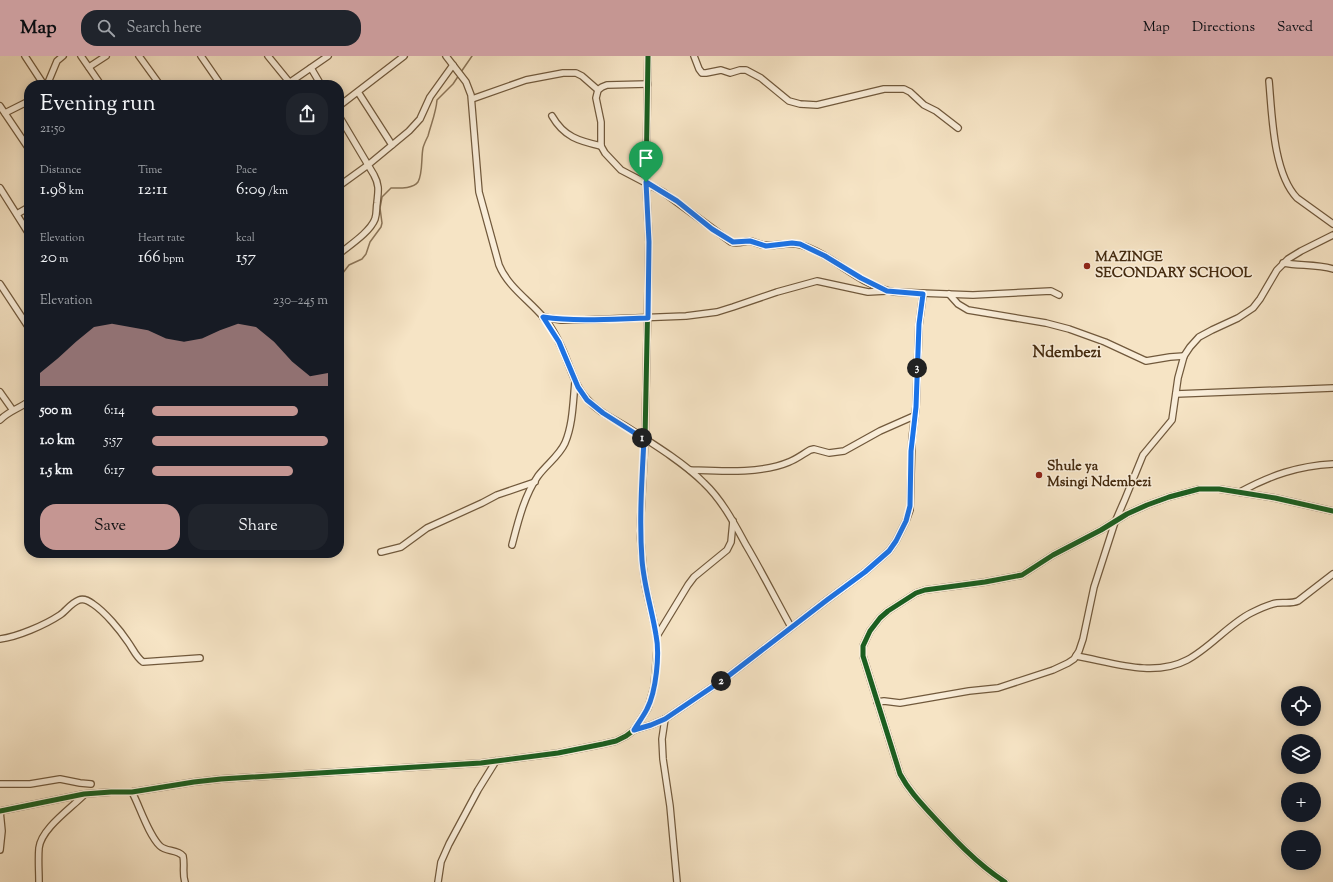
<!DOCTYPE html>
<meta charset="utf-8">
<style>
:root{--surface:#171b24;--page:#20242c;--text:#f1f3f6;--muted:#9ea1a6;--accent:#c59692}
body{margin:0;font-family:"Sorts Mill Goudy",serif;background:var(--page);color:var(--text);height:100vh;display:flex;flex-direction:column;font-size:15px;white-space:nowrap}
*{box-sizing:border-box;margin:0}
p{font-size:13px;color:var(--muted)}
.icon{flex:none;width:22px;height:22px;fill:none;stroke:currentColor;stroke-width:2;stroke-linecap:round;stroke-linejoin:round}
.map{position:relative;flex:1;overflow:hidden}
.drawer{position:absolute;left:24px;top:24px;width:320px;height:478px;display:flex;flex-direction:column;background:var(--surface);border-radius:16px;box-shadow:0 2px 10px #0003}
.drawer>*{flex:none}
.controls{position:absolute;left:1281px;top:630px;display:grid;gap:8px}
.controls a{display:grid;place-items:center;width:40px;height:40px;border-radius:50%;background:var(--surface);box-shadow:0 2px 10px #0003;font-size:20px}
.pin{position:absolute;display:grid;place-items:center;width:34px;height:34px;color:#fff;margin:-41px -17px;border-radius:50% 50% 50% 0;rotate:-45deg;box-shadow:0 0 4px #0007}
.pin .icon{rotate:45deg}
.km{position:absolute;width:20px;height:20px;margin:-10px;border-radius:50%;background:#222;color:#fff;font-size:11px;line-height:20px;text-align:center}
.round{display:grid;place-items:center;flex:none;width:42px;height:42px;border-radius:16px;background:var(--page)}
.head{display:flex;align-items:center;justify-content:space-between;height:68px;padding:0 16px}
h1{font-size:22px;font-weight:600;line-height:30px}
.stats{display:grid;grid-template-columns:repeat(3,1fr);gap:6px;height:68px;padding:4px 16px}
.stats div{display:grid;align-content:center}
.stats b{font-size:17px;font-weight:600}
.stats small{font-size:11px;font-weight:400}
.stats p{font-size:11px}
.chart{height:112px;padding:8px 16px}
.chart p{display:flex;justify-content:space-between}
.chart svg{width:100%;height:72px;margin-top:4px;fill:var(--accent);opacity:.7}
.action{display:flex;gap:8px;margin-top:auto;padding:8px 16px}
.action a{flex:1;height:46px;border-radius:16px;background:var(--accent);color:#111;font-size:16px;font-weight:600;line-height:46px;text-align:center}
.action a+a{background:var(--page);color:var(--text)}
ul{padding:0 16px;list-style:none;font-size:13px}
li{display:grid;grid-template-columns:64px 48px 1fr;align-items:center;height:30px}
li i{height:10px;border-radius:5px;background:var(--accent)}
header{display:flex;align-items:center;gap:24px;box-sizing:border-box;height:56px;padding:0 20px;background:var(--accent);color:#111}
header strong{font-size:19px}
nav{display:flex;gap:22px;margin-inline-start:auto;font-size:14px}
.search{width:280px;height:36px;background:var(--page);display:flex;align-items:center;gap:10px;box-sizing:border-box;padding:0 14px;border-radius:16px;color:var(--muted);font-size:15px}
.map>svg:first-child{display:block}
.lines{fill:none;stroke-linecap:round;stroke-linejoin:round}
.stream{stroke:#8b7457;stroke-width:1.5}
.minor-casing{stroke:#71593c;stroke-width:8}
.minor{stroke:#f9edd9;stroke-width:5.5}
.cycleway-casing{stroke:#f9edd9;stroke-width:8}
.cycleway{stroke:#1b5e20;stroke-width:5}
.route-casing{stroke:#fff;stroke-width:8}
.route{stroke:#1a73e8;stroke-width:5}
.poi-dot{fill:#8f2418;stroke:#f9edd9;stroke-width:1.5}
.labels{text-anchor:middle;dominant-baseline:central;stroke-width:3;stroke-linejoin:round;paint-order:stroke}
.poi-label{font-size:14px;font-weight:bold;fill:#452b0f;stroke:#f9edd9;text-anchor:start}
.quarter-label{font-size:16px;font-weight:bold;fill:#452b0f;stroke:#f9edd9}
</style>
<header>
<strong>Map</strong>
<div class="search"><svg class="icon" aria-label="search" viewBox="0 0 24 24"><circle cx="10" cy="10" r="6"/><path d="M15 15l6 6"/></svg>Search here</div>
<nav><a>Map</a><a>Directions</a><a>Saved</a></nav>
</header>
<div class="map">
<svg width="1333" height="826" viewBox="0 0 1333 826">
<rect width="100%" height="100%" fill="#f6e4c5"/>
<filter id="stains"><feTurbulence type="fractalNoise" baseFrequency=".005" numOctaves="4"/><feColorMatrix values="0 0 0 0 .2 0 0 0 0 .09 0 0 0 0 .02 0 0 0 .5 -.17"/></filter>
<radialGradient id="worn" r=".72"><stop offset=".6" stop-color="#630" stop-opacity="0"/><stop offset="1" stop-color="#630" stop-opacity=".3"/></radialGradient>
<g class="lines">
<!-- stream -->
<g class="stream">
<path d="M461,16L472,0"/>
<path d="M339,222L349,209L362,203L366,198L370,186L381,171L382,167L380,152L382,141L391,132C399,132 413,133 418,126C423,117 421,102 423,92C424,88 426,84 428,80C431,68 436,57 437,44L453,28L459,19"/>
<path d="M339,259L342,267L339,273"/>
</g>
<!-- minor casing -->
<g class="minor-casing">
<g id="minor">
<path d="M25,0L44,29"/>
<path d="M81,0L101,29"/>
<path d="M139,0L160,29"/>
<path d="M201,0L221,29"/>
<path d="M268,0L290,27"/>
<path d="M446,0L466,26L471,39L479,136L499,209C508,231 529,244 544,262C555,275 562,291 568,307C573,320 578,334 588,344C598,356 612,362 625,370C650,386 683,406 704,427C722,444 734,467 746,489C762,516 776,544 791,571"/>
<path d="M694,0L699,13L702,17H706L721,14L730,17L740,14H746L761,22L789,45L800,48L817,49L884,33H904L910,36L924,49L936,55L958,72"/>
<path d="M89,11L106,0"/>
<path d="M311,12L321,29"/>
<path d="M1269,25C1272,58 1273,117 1297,142L1333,168"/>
<path d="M648,28L607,29L602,31L598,34L596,42L601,66V90L605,97L621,114L663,136L731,186C737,188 742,186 749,185C754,185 759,189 764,189C776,191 788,185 801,189C834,199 860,230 894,236L973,239L1051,235L1059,239"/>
<path d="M47,29L57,5L63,0"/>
<path d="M286,29L328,0"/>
<path d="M358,36L392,89"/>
<path d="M472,43L526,24L563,17H576L582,20L598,34"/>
<path d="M0,50L29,93"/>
<path d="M339,50L404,0"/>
<path d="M5,57L29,45"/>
<path d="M339,60L374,119C380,130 378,136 377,147C376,152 377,157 375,163C370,176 350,189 339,198"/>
<path d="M552,60C564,81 579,85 601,90"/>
<path d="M339,130L368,109L409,75L420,63L430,41L453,9"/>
<path d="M0,132L29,178"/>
<path d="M17,158L29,151"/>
<path d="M1283,207C1300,210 1317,208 1333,213"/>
<path d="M0,228L29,272"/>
<path d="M949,238L958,248L968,254L1046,267L1069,273L1105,286L1146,305L1170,301L1184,300"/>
<path d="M543,261L561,264H584L686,260L717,256L733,251L777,236L817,225L868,236L886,235"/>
<path d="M0,336L12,353"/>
<path d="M1176,338L1333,332"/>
<path d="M0,364C10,354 19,353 29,345"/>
<path d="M690,414C719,415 761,418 789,406C797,403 803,398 810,394L814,393L829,397L844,395L880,375L914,360"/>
<path d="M1240,436C1271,419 1298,410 1333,408"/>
<path d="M512,489C518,466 524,440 538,420C547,408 559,400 565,387C573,368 573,346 575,326"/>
<path d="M381,496L401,491L427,472L482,447L497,439L535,426"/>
<path d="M657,580L688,529L694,521L727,494L731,486L733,465"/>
<path d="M0,583C17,581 45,569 60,559C66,555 71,547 79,544C84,542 89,545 93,548C105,556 120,574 128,586C133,593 136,601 143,606L200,602"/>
<path d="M1076,600C1111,606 1153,622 1187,604C1210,592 1229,568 1251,557C1259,553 1269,548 1277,547C1284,546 1291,548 1298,545L1333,518"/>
<path d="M877,646L884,645L900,647L969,635L998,632L1053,614L1068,607L1074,603L1079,595L1083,583L1094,531L1115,466L1125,443L1143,399L1172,364L1178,322L1184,300L1190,291L1199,281L1212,274L1238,262L1253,252L1260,243L1277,214L1288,203L1301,195L1333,179"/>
<path d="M665,663L662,683L663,703L670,750L677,826"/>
<path d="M634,674L651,669L665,663L727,621L827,544L865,516L889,495L896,485L906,465L910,454L912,383L916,351L919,269L923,238"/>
<path d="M0,728H30L60,723L80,727L91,728"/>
<path d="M132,736C140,751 148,778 160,790C166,796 177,793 183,800C185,809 182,817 185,826"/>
<path d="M0,755L84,738L111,736H132L194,726L221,723L481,707L558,697L603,688L616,685L626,680L634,674L648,652L654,631L657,595V580L645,528L643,511L640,475L645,383L649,186L646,126L648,0"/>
<path d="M0,794L2,775L0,755"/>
<path d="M39,826C39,815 38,803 39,792C41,773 70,753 84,739"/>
<path d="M438,826L441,806L449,788L478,734L496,705"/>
<path d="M1005,826C977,808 953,782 930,757C919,745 908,733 900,718L863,600V590L870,575L880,562L888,555L916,537L925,534L985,526L1022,519L1053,499L1101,474L1127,458L1147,449L1169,441L1199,433H1219L1275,442L1333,455"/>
</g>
</g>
<!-- minor -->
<use href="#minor" class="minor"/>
<!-- cycleway casing -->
<g class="cycleway-casing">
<g id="cycleway">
<path d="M0,755L84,738L111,736H132L194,726L221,723L481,707L558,697L603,688L616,685L626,680L634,674L648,652L654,631L657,595V580L645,528L643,511L640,475L645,383L649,186L646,126L648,0"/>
<path d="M1005,826C977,808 953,782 930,757C919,745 908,733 900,718L863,600V590L870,575L880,562L888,555L916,537L925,534L985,526L1022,519L1053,499L1101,474L1127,458L1147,449L1169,441L1199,433H1219L1275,442L1333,455"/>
</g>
</g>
<!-- cycleway -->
<use href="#cycleway" class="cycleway"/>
</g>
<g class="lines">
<!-- route casing -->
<g class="route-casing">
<path id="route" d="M646,126L677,145L712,173L733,186L750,185L766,190L792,187L800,188L825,200L861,222L887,235L923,238L919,268L916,351L911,395L910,450L906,465L896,485L889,495L865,516L827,544L727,621L665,663L651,669L634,674C638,667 643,661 647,653C656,636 660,598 656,579C652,554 644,530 642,504C639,463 642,424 644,383L603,357L587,344L578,331L559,286L543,261C578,266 613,263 648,262L649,186Z"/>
</g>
<!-- route -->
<use href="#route" class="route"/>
</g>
<!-- markers -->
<g class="poi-dot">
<circle cx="1087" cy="210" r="4"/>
<circle cx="1039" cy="419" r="4"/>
</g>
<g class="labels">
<!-- poi labels -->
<g class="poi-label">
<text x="1095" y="202">MAZINGE<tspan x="1095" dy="16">SECONDARY SCHOOL</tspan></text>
<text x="1047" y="411">Shule ya<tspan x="1047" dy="16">Msingi Ndembezi</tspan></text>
</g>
<!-- quarter labels -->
<g class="quarter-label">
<text x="1067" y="297">Ndembezi</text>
</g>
</g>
<rect width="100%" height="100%" filter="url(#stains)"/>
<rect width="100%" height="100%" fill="url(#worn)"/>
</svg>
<div class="controls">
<a><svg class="icon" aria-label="locate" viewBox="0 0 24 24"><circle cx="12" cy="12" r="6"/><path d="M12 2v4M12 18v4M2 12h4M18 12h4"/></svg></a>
<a><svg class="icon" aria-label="layers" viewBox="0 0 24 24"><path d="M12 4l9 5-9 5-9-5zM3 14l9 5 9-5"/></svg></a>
<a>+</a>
<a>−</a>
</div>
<div class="pin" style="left:646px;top:126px;background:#1e9e55"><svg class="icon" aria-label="arrive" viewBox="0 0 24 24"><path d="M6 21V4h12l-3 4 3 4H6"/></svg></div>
<b class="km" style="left:642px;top:382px">1</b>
<b class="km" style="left:721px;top:625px">2</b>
<b class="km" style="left:917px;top:312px">3</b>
<section class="drawer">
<div class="head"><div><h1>Evening run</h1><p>21:50</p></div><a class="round"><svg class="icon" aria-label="share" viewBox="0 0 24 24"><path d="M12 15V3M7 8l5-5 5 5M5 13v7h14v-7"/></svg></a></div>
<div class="stats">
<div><p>Distance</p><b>1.98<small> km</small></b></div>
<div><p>Time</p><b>12:11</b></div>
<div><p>Pace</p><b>6:09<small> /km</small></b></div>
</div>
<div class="stats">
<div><p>Elevation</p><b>20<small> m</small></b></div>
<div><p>Heart rate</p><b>166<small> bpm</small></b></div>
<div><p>kcal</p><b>157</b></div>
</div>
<div class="chart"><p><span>Elevation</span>230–245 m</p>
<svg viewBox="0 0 160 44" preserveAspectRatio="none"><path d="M0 44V36L10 27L20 17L30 8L40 6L50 8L60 10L70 15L80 17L90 15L100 10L110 6L120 8L130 17L140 29L150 38L160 36V44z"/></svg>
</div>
<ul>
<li><b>500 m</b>6:14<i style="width:83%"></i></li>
<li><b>1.0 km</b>5:57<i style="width:100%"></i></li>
<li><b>1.5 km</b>6:17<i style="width:80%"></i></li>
</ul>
<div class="action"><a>Save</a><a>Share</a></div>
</section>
</div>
